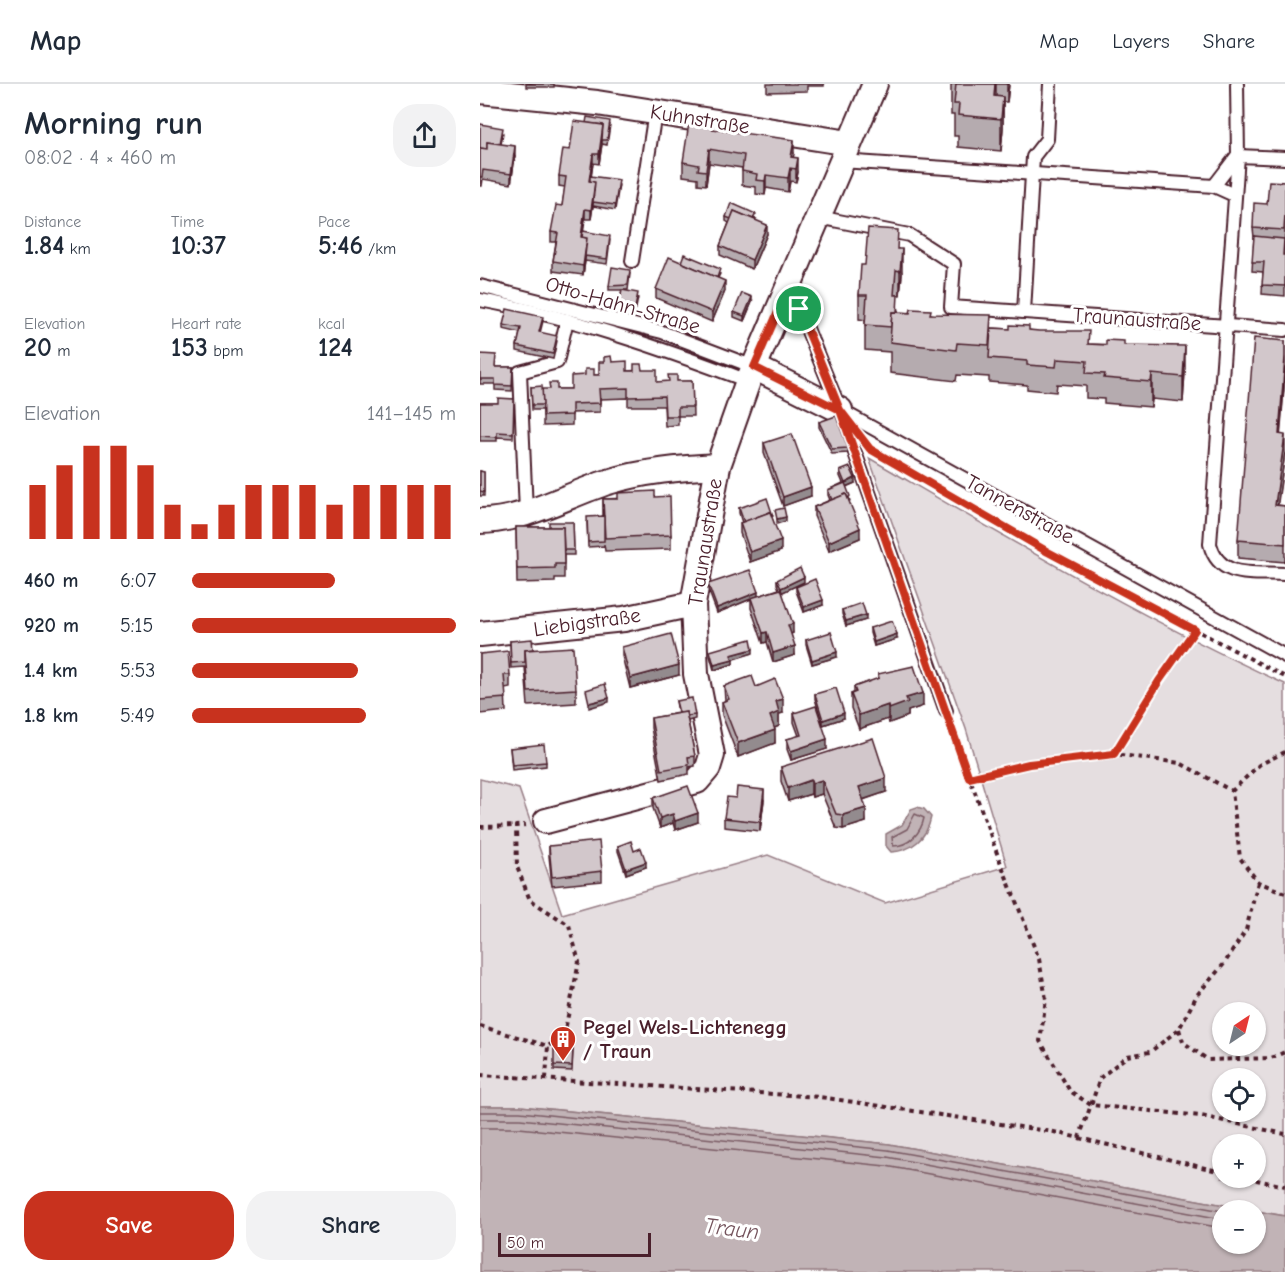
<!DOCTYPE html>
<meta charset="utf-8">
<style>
:root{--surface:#fff;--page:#f2f2f3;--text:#1f2937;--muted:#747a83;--line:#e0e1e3;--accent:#c8321e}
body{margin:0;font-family:"Comic Neue",sans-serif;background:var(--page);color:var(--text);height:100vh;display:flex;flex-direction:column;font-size:22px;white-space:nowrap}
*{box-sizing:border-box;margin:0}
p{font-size:20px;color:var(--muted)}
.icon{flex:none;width:33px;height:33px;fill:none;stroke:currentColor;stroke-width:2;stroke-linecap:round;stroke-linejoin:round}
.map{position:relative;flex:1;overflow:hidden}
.drawer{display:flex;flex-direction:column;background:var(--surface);width:480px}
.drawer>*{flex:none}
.needle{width:39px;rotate:35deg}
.fabs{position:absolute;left:732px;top:918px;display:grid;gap:12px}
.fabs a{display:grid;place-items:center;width:54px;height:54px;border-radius:50%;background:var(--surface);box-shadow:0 2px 4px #0004;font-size:30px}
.scale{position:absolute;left:18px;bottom:15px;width:153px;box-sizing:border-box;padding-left:6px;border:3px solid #4a1f2b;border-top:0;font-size:16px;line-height:21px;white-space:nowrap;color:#4a1f2b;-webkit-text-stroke:4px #fff;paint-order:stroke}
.pin{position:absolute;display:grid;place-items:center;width:51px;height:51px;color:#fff;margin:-26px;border:3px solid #fff;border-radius:50%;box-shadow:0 2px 6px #0007}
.round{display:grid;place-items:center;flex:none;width:63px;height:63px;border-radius:24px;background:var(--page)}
.overview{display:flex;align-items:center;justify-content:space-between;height:102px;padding:0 24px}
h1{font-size:33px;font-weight:600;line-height:45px}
.metrics{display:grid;grid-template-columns:repeat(3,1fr);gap:9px;height:102px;padding:6px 24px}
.metrics div{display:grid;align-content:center}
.metrics b{font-size:26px;font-weight:600}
.metrics small{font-size:16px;font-weight:400}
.metrics p{font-size:16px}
.chart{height:168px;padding:12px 24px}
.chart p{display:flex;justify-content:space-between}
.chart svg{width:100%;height:108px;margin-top:6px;stroke:var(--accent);stroke-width:6}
.action{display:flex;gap:12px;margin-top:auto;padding:12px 24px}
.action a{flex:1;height:69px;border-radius:24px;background:var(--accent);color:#fff;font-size:24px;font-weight:600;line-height:69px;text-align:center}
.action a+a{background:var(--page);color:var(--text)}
ul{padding:0 24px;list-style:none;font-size:20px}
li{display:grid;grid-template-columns:96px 72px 1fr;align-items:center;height:45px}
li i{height:15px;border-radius:8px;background:var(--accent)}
header{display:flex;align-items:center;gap:36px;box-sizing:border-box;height:84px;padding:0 30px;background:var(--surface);border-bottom:2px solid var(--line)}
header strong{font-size:28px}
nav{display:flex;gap:33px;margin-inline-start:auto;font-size:21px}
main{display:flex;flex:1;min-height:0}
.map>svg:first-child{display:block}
.green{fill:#e5dee0;stroke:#987e86;stroke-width:1.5;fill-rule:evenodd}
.water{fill:#c1b3b6;stroke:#91787e;stroke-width:1.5}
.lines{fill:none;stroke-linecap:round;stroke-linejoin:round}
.shore{stroke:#7a5a63;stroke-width:1.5}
.service-casing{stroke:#4a1f2b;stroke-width:16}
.minor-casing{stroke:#4a1f2b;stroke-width:28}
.path{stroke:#4a1f2b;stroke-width:4;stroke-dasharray:4.5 4.5;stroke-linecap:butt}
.service{stroke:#fff;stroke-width:12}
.minor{stroke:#fff;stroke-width:24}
.wall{fill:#b5abaf;stroke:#4a1f2b;stroke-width:1.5}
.shaded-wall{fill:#938b8e;stroke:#4a1f2b;stroke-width:1.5}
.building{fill:#d2c7cb;stroke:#4a1f2b;stroke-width:1.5}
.route-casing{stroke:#fff;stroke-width:12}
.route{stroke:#c8321e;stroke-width:8}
.labels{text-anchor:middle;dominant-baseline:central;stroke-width:6;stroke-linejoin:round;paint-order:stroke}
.street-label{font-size:21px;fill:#4a1f2b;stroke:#fff}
.poi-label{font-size:21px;font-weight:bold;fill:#4a1f2b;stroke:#fff;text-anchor:start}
.water-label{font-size:22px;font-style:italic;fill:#74535c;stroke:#fff}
</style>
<header>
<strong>Map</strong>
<nav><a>Map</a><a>Layers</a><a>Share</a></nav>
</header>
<main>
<section class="drawer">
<div class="overview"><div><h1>Morning run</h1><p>08:02 · 4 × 460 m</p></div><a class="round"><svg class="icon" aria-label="share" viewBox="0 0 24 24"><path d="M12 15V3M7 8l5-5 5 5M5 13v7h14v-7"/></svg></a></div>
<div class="metrics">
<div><p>Distance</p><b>1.84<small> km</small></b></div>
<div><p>Time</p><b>10:37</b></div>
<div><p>Pace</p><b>5:46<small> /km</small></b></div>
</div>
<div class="metrics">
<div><p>Elevation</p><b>20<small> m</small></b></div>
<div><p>Heart rate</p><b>153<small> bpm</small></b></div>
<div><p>kcal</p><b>124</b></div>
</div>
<div class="chart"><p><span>Elevation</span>141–145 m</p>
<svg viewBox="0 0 160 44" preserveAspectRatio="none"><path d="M5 44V22M15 44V14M25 44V6M35 44V6M45 44V14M55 44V30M65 44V38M75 44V30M85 44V22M95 44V22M105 44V22M115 44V30M125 44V22M135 44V22M145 44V22M155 44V22"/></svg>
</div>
<ul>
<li><b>460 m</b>6:07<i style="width:54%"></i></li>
<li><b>920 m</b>5:15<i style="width:100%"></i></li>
<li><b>1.4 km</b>5:53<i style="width:63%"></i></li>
<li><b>1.8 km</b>5:49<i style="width:66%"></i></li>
</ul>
<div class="action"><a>Save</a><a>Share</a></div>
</section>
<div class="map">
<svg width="805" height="1188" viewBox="0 0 805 1188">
<rect width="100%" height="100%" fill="#fff"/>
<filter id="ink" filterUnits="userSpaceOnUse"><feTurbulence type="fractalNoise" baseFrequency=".0167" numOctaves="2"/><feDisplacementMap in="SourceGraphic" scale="12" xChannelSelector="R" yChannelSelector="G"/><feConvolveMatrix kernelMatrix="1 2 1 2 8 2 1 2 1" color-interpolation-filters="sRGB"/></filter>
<g filter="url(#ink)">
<!-- green -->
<path class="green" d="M389,374C525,453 662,535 805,600V1132L409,1060L40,1022H0V695L39,705L82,830L288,771L405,819L527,782L486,645ZM742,928H776V962H742ZM742,994H776V1028H742ZM742,1060H776V1094H742Z"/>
<!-- water -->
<g class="water">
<path d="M437,723L444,725L451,733C447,754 432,767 411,768L406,762V750L422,741L431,725Z"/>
<path d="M0,1022H40L409,1060L772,1126H742V1160H776V1127L805,1132V1188H0Z"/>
</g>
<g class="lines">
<!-- shore -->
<g class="shore">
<path d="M435,730L444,734C441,749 429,762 413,762L412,753L427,745Z"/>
<path d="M0,1028H40L408,1066L742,1127"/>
<path d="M0,1035H40L407,1073L742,1135"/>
<path d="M0,1044H39L406,1082L742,1144"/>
</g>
<!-- service casing -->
<g class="service-casing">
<g id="service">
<path d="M757,0L758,72L730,460C739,496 774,488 805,490"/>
<path d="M758,72L805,74"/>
<path d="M361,77L734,102L754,111"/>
<path d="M734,102L757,72"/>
<path d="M338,133L429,151L474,180L471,223L805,246"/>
<path d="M152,177L175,28"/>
<path d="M0,202L182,248L274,283"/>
<path d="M305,212L319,225L360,326L466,627"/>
<path d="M0,216C92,233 181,264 268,297"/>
<path d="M544,228L553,73L567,55L570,0"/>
<path d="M360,326L805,572"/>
<path d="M46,428L40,288L77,278L87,236"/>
</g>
</g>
<!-- minor casing -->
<g class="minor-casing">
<g id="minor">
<path d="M0,7L117,19L369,59"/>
<path d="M274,283L360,326"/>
<path d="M0,437C44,437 87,411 128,398C165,387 200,384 238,382"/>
<path d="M0,550L144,535L213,520"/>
<path d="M66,737L217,697L228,684L232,671L216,590L213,520L238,382L268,297L395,0"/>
</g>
</g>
<!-- path -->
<g class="path">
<path d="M390,365L568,468L805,593"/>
<path d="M470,639L518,772L559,875L566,915L560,957L590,1007L611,1021L599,1054"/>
<path d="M805,668L779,681L752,707L760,774L778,798L805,809"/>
<path d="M634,670L679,597L715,547"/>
<path d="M489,694L549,680L634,670L700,679L752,707"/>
<path d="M0,743L36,742"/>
<path d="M778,798L766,846L744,880L717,911L699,945L670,968L647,972L620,994L611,1021L721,1032L805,1050"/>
<path d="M0,942L68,962L84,951L99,878L89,841L50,816L37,783L36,742L46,741"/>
<path d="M699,945L703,958L728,976L791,974L805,968"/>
<path d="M0,991L340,1013L574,1048L742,1088"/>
<path d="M66,995L68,962"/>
<path d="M767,1094L805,1102"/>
</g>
<!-- service -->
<use href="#service" class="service"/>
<!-- minor -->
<use href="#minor" class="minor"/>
</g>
<!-- wall -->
<g class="wall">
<rect x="46" y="0" width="28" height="3"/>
<path d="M287,0H344V2H327V7L287,8Z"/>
<path d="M471,0H529L527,18H523V44L521,67L478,63V52H474V31H471Z"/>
<path d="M0,40L23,49L21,60L35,72L31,100L3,95L2,102H0Z"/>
<path d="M130,41L127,61L122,60L119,80L113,79L111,92L139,101L135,126L113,122L111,135H105L103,147L130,156L127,180L105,177L103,191L73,187V177L76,158H71V148L82,122L85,103L79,102V92L90,66Z"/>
<path d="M233,45L314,69L313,73L318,88L316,98L310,97L308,108L286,104L285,111L276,110V103L262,101V84L229,79L226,101L218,100V94L203,92V78Z"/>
<path d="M805,98V140L804,171H805V212L782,210L783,188L772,187L774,153L773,144Z"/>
<path d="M246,133L276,135L275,136L287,150L272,185L240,171V162L249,139L246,137Z"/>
<path d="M418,165L422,190L420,211H416L418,228L451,230L511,244L549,246L609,260L644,261L705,287L703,318L672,315L671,323L624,319V315L606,314V302L577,300L576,308L547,305V301L509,298V293L477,291L476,297L410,289V268L385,266V236L379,235V211L385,181Z"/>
<path d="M201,178L240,190L238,194L245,207L232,238L176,214V205Z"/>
<path d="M150,190L148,206H143L158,214L155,229L139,226L142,206H129V202Z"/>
<path d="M272,218L264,237L254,233V228Z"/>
<path d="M63,237L60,249L77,257L73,275L37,267V262L40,249L23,245V241Z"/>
<path d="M805,257V291L800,350L805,369L797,421L805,422V478L758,474V456Z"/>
<path d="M0,270L16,283H33L32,307L15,306V300H0Z"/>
<path d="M132,278L147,287L162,286L177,298L212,297L213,332H198V341L185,342L184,322H148V314L120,315V328L92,329V341L63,342V324V326H52L51,303L62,310L77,305H91L114,291H119Z"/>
<path d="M34,315L33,354L17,353V357H0V319H18Z"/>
<path d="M339,338L368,364V369L352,370L339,343Z"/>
<path d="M284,359L331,412L303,422L284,369Z"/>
<path d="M0,387L4,388V412H0Z"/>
<path d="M360,387L375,399L366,403L370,417L369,418L380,454L349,467L334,432V423L350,416L348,411V406L363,399L360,392Z"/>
<path d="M175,413L191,451V465L125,467L124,460V462L108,463L107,438L123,432V415Z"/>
<path d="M259,424L293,436L301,467L270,478L260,449V439H262L259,429Z"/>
<path d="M93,438L94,471H84V494H75V498L37,499L36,443H69Z"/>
<path d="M297,496L324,498L302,508L313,549L311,550L315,571L293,578L287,558L283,559L271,524V515L237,529L228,505V500L278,512L299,505L297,500Z"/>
<path d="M316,503L343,521L324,528L316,507Z"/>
<path d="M362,526L386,536L366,542L362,530Z"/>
<path d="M390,544L417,555L394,562L390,549Z"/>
<path d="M326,556L357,573L332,580L326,561Z"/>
<path d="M30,557L53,565L96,605V619L48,622L45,583L31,584Z"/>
<path d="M142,563L199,591L150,604L142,572Z"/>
<path d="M230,567L273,569L252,575L253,580L234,586L230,572Z"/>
<path d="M0,570L30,591V604L25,605L26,627L0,630Z"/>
<path d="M398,590L443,622L428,627V632L409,639L408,635L379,645L371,624V610L374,609V603L398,595Z"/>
<path d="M244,602L276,603L303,629L299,630V642L294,644L295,659L258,673L242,631V618L245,617Z"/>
<path d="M335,610L364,634L343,641L335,615Z"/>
<path d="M196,617L215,631V635L208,637L215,672V682L209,683V690L181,696L171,644V634L198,629Z"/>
<path d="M314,629L347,665L311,676L307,665V655L319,652L314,638Z"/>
<path d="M30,664L66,678V682L32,686Z"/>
<path d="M301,683L406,708L383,716L386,738L363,745L356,744L342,710L332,713L331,710L308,717L301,697Z"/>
<path d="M173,714L218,738L195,746L193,739L180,744L173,724Z"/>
<path d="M256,714L284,716L280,747L244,743V734Z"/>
<path d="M69,762L122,787V797L72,802L69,772Z"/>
<path d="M138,762L154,767L166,783L146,790L138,767Z"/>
<path d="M93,965L92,987L74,986V981Z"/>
</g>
<!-- shaded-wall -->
<g class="shaded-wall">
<path d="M515,0H516V17L514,12Z"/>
<path d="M527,0H529L527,18Z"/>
<path d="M523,13V44L521,67V35Z"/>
<path d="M123,41L122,60L119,80V70Z"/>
<path d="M314,56V69L311,87V73Z"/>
<path d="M35,62V72L31,100V90Z"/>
<path d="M229,65V79L226,101V87Z"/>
<path d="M113,70V79L110,102L109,97Z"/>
<path d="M318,74V88L316,98V85Z"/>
<path d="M310,84V97L308,108V94Z"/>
<path d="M286,91V104L285,111V97Z"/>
<path d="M115,98L113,122L111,135V126Z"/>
<path d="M105,125V135L102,158L101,153Z"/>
<path d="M287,141V150L272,185V176Z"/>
<path d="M107,154L105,177L103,191V182Z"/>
<path d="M422,165V190L420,211V187Z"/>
<path d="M245,197V207L232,238V228Z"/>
<path d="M272,213V218L264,237V232Z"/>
<path d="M705,262V287L703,318V293Z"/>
<path d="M805,273V291L799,368V350Z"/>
<path d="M672,290V315L671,323V298Z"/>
<path d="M805,351V369L795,439V421Z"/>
<path d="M375,394V399L365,403V399Z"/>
<path d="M331,403V412L303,422V413Z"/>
<path d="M306,433V437L297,440V435Z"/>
<path d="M380,444V454L349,467V458Z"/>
<path d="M301,457V467L270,478V468Z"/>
<path d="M324,493V498L301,509V504Z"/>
<path d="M278,508V512L237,529V524Z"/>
<path d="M343,516V521L324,528V523Z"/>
<path d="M386,531V536L366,542V537Z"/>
<path d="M313,540V549L308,551V541Z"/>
<path d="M287,548V558L283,559V549Z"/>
<path d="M417,550V555L394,562V558Z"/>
<path d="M315,562V571L293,578V569Z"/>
<path d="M273,565V569L251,576V571Z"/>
<path d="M357,568V573L332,580V576Z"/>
<path d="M253,576V580L234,586V581Z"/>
<path d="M199,581V591L150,604V594Z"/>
<path d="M443,609V622L428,627V632L409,639V625L426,614Z"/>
<path d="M129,614V618L109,624V619Z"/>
<path d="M303,615V629L299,630V642L290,646V632L296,617Z"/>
<path d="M408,621V635L379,645V631Z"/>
<path d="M364,629V634L343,641V636Z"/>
<path d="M295,646V659L258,673V659Z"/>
<path d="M347,655V665L311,676V667Z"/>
<path d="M406,694V708L379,717V703Z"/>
<path d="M331,696V710L308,717V704Z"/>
<path d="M342,696V710L332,713V699Z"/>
<path d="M284,706V716L280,747V738Z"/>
<path d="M386,724V738L363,745V731Z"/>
<path d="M218,729V738L195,746V737Z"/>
<path d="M193,730V739L180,744V734Z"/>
<path d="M166,778V783L146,790V785Z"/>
</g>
<!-- building -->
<g class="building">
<path d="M476,0H515L514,12L523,13L521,35L478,31L479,20H474Z"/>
<path d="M107,33L130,37L127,56H122L123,41L106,39Z"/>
<path d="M94,37L123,41L119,70H113L109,97L115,98L111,126L105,125L101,153L107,154L103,182L73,177L78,149L71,148L76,121L82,122L86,93L79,92L83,65L90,66Z"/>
<path d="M209,39L233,42L232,45L314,56L311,73L318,74L316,85L310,84L308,94L286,91L285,97L276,96L277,90L262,87L264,71L229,65L226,87L218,86L219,81L203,78Z"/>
<path d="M0,40L23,44L20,60L7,58V65L0,64Z"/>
<path d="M7,58L35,62L31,90L3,86L2,93H0V64L7,65Z"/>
<path d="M110,92L139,96L135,121L113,118L115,98L110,97Z"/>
<path d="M789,97L805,98V130L804,146L773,144L774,119L787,120Z"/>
<path d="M251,119L276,130L273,135L254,127L251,135L246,133Z"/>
<path d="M254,127L287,141L272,176L240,162Z"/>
<path d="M388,144L418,146L417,165H422L420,187L416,186L414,211H418L417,228H412L411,243L385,241L387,211H379L381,181H385Z"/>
<path d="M103,147L130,152L127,175L105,172L107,154L102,153Z"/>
<path d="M774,152L804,155L803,171H805V202L782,201L784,178H772Z"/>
<path d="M204,170L240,185L237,194L201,178Z"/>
<path d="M189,173L245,197L232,228L176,205Z"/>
<path d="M132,183L150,186L148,201L129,202Z"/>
<path d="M142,206L158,209L155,224L139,221Z"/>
<path d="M262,209L272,213L264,232L254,228Z"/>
<path d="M27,225L63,233L59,248L77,252L73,270L37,262L41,244L23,241Z"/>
<path d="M431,225L451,226L450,230L511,231L509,261L477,259L476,266L410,258L412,228L430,229Z"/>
<path d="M530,241L549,242V246L559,247H609L608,260L626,261V256L644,257V261L705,262L703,293L672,290L671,298L624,294L625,290L606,289L607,277L577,275L576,283L547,281V277L509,274L511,244L530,245Z"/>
<path d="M774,254L805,257V273L799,350L805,351L795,421L805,422V460L758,456Z"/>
<path d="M0,270L16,271L15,283H33L32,302L15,301V295H0Z"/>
<path d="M131,272L132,278L147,277V287H154V280H161L162,286H177V298L189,297L188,291H197V297H212L213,323H198V332H185L184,312L148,313V304L119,305L120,319L92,320V331L63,332L62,305H70L69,299H77V305H91V292L105,291V285H114V291H119V278H124V273Z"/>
<path d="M62,302L63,321H52L51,303Z"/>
<path d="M18,314L34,315L33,349L17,348V353L0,352V319H18Z"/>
<path d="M356,332L368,364L352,365L339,338Z"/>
<path d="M312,350L331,403L303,413L284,359Z"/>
<path d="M370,383L375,394L365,399L370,412L368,414L366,410L352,416L348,406L365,399L360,387Z"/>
<path d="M0,387L4,388V408L0,407Z"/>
<path d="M175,407V413L190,412L191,451L125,454L123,415H138V409Z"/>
<path d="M366,410L380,444L349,458L334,423Z"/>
<path d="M287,414L293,432L292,433L290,428L264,438L259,424Z"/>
<path d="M304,424L306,433L297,435L295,426Z"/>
<path d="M290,428L301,457L270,468L260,439Z"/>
<path d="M124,432V457L108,458L107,433Z"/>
<path d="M69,438H93L94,466H84L83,443H69Z"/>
<path d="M36,443H83L84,480H75V484L37,485Z"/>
<path d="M320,484L324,493L301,504L297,496Z"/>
<path d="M270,486L278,508L237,524L228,500Z"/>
<path d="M335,495L343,516L324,523L316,503Z"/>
<path d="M301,505L313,540L308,541L315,562L293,569L287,548L283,549L271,514Z"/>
<path d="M382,519L386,531L366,537L362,526Z"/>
<path d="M412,537L417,550L394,558L390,544Z"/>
<path d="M351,548L357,568L332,576L326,556Z"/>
<path d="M191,550L199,581L150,594L142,563Z"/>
<path d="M52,555L53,565L45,566V578L31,579L30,557Z"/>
<path d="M271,555L273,565L251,571L253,576L234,581L230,567Z"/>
<path d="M93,563L96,605L48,608L45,566Z"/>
<path d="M28,567L30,591H24L26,614L0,616V570Z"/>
<path d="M434,582L443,609L426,614L428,618L409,625L408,621L379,631L371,610L376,608L374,603L399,594L398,590Z"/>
<path d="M272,592L276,603L295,595L303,615L296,617L299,628L290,632L295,646L258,659L242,618L249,615L244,602Z"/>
<path d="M125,600L129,614L109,619L106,606Z"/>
<path d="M356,604L364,629L343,636L335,610Z"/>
<path d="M212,614L215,631L207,632L206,628L199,629L196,617Z"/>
<path d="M336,622L347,655L311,667L307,655L321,651L314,629Z"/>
<path d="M206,628L215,672L208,673L209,681L181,686L171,634Z"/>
<path d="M393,654L406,694L379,703L386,724L363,731L356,730L342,696L332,699L331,696L308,704L301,683Z"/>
<path d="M64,660L66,678L32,681L30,664Z"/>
<path d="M208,702L218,729L195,737L193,730L180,734L173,714Z"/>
<path d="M257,703L284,706L280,738L244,734L247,713L256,714Z"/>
<path d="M119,757L122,787L72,793L69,762Z"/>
<path d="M151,757L154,767L161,764L166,778L146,785L138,762Z"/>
<path d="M74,964L93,965L92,982L74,981Z"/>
</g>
</g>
<g class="lines" filter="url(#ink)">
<!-- route casing -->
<g class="route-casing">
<path id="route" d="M319,225L360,326L489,694L549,680L634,670L679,597L715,546L568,468L390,365L360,326L274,283L305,212L319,225"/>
</g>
<!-- route -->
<use href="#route" class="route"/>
</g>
<!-- icons -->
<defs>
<g id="building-pin" transform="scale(1.35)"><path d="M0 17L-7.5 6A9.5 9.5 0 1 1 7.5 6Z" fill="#c8321e" stroke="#fff"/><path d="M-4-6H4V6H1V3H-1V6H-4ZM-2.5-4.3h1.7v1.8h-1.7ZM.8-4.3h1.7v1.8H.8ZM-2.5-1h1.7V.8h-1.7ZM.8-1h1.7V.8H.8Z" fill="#fff"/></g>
</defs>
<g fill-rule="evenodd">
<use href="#building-pin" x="83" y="955"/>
</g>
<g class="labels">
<!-- street labels -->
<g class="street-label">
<text transform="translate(220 35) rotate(9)">Kuhnstraße</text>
<text transform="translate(143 221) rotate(16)">Otto-Hahn-Straße</text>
<text transform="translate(657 235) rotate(4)">Traunaustraße</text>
<text transform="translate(540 425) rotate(29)">Tannenstraße</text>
<text transform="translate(225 458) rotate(-81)">Traunaustraße</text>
<text transform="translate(107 538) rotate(-8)">Liebigstraße</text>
</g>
<!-- poi labels -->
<g class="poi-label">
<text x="103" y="943">Pegel Wels-Lichtenegg<tspan x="103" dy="24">/ Traun</tspan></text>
</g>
<!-- water labels -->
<g class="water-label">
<text transform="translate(252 1145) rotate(7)">Traun</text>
</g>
</g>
</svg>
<div class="fabs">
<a><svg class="needle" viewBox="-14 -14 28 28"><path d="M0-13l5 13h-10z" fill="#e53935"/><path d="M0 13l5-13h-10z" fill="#747a83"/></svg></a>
<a><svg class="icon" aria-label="locate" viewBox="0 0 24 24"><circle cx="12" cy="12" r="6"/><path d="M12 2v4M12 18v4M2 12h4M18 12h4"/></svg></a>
<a>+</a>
<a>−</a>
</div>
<div class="scale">50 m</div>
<div class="pin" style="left:319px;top:225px;background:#1e9e55"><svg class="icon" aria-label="arrive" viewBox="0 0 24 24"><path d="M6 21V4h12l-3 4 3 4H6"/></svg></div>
</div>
</main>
